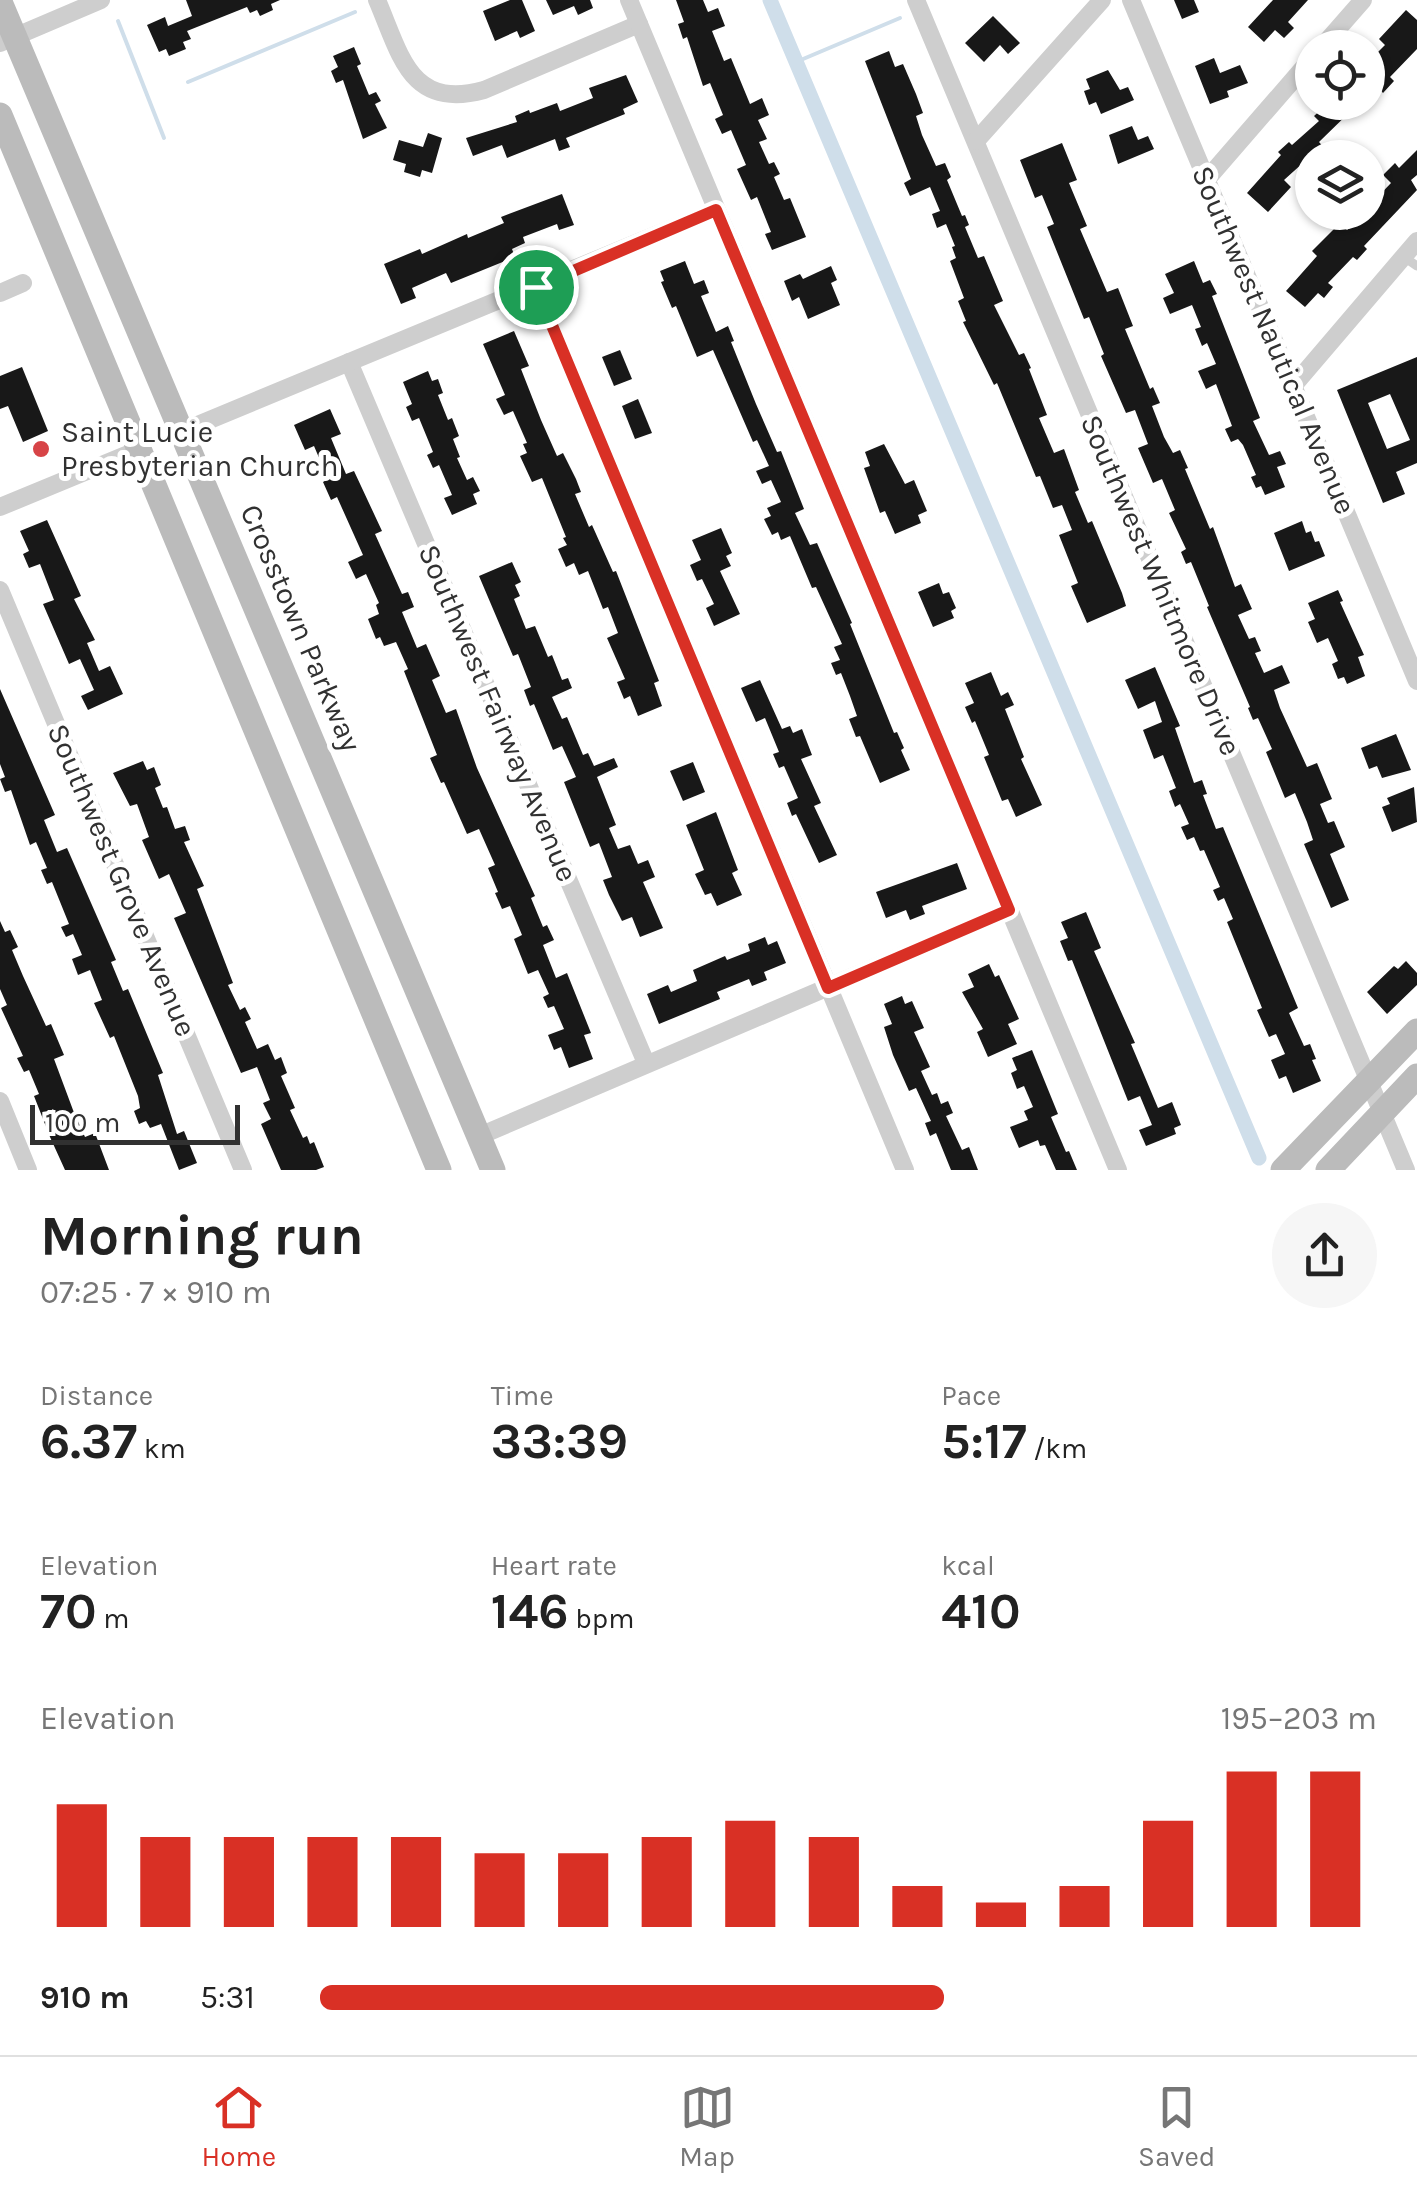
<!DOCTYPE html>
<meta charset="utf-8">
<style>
:root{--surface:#fff;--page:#f6f6f6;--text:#222;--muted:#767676;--line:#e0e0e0;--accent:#d93025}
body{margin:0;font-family:Karla,sans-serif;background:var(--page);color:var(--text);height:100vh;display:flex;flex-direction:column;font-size:38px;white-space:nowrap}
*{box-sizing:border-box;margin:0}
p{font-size:32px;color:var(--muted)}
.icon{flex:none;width:55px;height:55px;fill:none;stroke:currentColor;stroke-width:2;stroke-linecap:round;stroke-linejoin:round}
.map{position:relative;height:1170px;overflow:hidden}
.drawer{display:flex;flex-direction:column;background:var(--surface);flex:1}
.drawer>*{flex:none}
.buttons{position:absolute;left:1295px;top:30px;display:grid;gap:20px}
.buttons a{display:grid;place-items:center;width:90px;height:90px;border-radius:50%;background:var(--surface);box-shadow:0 2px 8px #0004;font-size:50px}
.scale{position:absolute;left:30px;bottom:25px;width:210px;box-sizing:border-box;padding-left:10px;border:5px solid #313131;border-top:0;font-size:28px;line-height:35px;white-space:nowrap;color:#313131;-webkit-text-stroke:8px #fff;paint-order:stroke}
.pin{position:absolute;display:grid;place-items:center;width:85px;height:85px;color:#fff;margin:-42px;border:5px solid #fff;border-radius:50%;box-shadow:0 2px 10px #0007}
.round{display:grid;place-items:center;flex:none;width:105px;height:105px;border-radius:52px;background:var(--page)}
.overview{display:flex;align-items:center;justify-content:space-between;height:170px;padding:0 40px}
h1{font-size:55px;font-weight:700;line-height:75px}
.metrics{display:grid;grid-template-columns:repeat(3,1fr);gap:15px;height:170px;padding:10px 40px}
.metrics div{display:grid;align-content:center}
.metrics b{font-size:50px;font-weight:700}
.metrics small{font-size:28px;font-weight:400}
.metrics p{font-size:28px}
.chart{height:280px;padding:20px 40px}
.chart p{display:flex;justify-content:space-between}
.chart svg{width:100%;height:180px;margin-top:10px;stroke:var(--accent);stroke-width:6}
ul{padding:0 40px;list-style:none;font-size:32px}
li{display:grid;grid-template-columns:160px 120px 1fr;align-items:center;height:75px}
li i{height:25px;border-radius:12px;background:var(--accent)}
.tab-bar{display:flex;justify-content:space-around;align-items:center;height:140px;border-top:2px solid var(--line);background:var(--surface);font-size:28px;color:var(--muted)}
.tab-bar a{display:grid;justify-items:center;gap:5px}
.tab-bar .selected{color:var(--accent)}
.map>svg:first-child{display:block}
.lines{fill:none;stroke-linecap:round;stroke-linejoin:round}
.stream{stroke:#cfdeea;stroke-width:4}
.canal{stroke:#cfdeea;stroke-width:15}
.building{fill:#181818;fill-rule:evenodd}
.lane{stroke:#cecece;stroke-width:9}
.street{stroke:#cecece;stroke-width:18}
.secondary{stroke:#bbb;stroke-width:25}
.route-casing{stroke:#fff;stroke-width:20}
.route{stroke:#d93025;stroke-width:12}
.poi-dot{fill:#d74447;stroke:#fff;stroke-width:4}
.labels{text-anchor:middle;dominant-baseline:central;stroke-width:10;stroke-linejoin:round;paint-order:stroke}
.street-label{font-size:30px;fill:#313131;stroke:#fff}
.poi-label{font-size:30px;fill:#313131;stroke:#fff;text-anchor:start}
</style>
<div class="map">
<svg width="1417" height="1170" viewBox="0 0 1417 1170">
<rect width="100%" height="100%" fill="#fff"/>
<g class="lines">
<!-- stream -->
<g class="stream">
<path d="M118,21L164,138"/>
<path d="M796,62L900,18"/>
<path d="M188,82L355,12"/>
</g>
<!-- canal -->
<path class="canal" d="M770,0L1259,1158"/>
</g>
<!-- building -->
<g class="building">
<path d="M186,0H280L271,4L273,10L260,16L257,10L250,13L247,7L187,31L191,39L183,42L186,49L169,56L166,49L159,52L147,25L165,17L168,26L192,16Z"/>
<path d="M510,0H522L535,31L520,38L517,31L495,41L483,11Z"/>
<path d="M546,0H590L593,8L578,15L574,6L553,15Z"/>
<path d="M676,0H703L708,12L718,8L725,26L712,31L724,61L731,58L750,104L762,98L769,115L758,120L767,139L759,142L769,164L774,162L780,174L774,177L784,200L790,198L806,237L772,250L765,234L771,232L757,197L751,200L737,169L746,165L731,130L722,134L715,119L723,115L710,83L703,86L687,37L683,39L678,24L684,22Z"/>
<path d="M1174,0H1194L1199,12L1182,19Z"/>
<path d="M1273,0H1308L1288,22L1294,28L1284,38L1275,30L1264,42L1248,27Z"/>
<path d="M1406,10L1417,20V49L1390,77L1394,81L1383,93L1375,84L1368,91V62L1385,45L1379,39Z"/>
<path d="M993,16L1020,43L1008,54L1000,45L984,62L965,43Z"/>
<path d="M354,47L361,64L357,66L369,95L376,92L381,101L375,104L387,128L363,139L343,80L336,83L331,71L338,67L333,56Z"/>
<path d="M889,51L895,67L903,64L916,94L923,113L916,116L922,135L936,166L945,163L951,177L947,180L962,216L965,215L969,225L965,227L978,258L984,256L1003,301L994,305L1019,355L1024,353L1031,368L1029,369L1047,415L1039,418L1054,453L1064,449L1079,490L1075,492L1088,523L1092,521L1122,593L1126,606L1087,623L1071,586L1078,583L1059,535L1072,530L1062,505L1053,508L1040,476L1036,477L997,383L994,385L963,322L966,321L958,301L964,298L950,261L956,258L952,247L955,246L946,224L937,228L932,214L940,211L930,187L910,196L904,183L911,179L865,61Z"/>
<path d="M1214,58L1220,73L1240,65L1248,83L1227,91L1229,97L1210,104L1195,66Z"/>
<path d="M1108,70L1120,90L1128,87L1134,100L1101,114L1096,102L1089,105L1084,91L1090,89L1086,79Z"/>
<path d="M626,75L638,102L623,109L625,114L566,138L570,147L559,151L555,139L507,158L502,145L473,156L466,138L517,122L515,116L529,110L530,113L557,103L560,111L593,98L589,88Z"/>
<path d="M1334,102H1360L1319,142L1328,152L1322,158H1312V172L1304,162L1284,180L1291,187L1268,212L1247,193L1281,155L1278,152L1289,142L1292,145L1319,121L1314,116L1325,106L1327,109Z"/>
<path d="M1132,126L1138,140L1148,136L1154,149L1118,164L1109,135Z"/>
<path d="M428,133L442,138L432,173L422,170L420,177L404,172L406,164L393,160L399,140L423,147Z"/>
<path d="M1062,143L1077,180L1069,183L1087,226L1080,229L1107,292L1118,288L1133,326L1125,329L1150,389L1153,387L1160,403L1152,406L1164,437L1173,453L1180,450L1188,468L1185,469L1210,529L1213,527L1235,587L1241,584L1252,609L1238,615L1249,639L1255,637L1261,651L1255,653L1264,673L1282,665L1290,683L1274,690L1280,708L1307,767L1317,763L1332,799L1320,804L1328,823L1334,821L1345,847L1330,854L1349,900L1331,908L1304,844L1313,840L1307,822L1295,793L1285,798L1266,752L1272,749L1258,718L1253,720L1248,708L1250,707L1207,607L1209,606L1191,562L1186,564L1181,552L1186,549L1169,513L1175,510L1162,479L1153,483L1138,448L1148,444L1135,410L1126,413L1101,356L1104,354L1089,317L1084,319L1047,227L1054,224L1042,195L1035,198L1020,160Z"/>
<path d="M1417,150V175L1411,180L1417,190L1364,246L1367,249L1357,260L1353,257L1328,283L1333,287L1324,298L1318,293L1305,307L1286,291L1317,256L1312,251L1340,223L1347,230L1368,212V207L1391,183L1383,175L1395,163L1399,168Z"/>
<path d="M562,194L574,225L559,230L557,224L523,237L525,243L512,249L515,257L451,283L446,273L412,288L416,298L401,304L384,264L420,249L422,254L467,234L468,238L504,223L501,217Z"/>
<path d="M685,261L694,284L704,280L709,293L701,296L716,332L728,326L734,341L731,342L756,404L777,452L781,451L804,509L795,513L810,545L817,543L852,623L850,624L894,733L897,732L904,748L901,750L910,770L880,783L860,736L856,737L849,719L857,716L850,696L841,673L836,675L831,663L840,660L834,647L842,644L816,587L812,588L790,536L781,540L778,532L772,535L764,519L771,516L767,508L781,502L771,480L762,484L756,471L769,466L757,440L753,442L713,350L697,357L676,306L672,308L661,282L664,281L660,271Z"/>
<path d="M1194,261L1203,283L1210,280L1217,294L1212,296L1260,418L1253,421L1269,455L1280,451L1286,464L1277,467L1285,487L1265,495L1261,486L1256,488L1251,477L1256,475L1243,445L1238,439L1231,442L1225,429L1232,426L1216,384L1206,389L1198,371L1216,364L1207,343L1202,346L1195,329L1201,327L1192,305L1170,314L1163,298L1174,293L1165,274Z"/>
<path d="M831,266L837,280L831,283L840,305L808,319L799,297L792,301L784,281L800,274L803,279Z"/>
<path d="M514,331L529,366L521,369L541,420L557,456L563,453L576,479L581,492L575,494L589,527L592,525L613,572L616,571L659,681L654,683L662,706L638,716L630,696L624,699L617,682L625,679L607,638L618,633L608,607L603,609L588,571L579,575L574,563L566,567L558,549L567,545L563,538L566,537L542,478L532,482L520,456L527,453L523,444L527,443L513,411L504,415L496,399L505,395L483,344Z"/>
<path d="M620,350L632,379L614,386L602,357Z"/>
<path d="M1417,357V463L1396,472L1405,494L1383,503L1337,390ZM1390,394L1410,440L1387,449L1368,403Z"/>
<path d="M22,367L48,431L23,442L8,406L0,409V376Z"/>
<path d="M428,371L432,381L438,379L443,393L438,395L448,420L452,418L459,436L453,439L460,457L457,458L467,480L473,477L480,491L473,494L477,504L452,515L444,498L452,495L439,465L433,468L427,455L433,452L419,418L412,421L406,407L412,404L403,382Z"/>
<path d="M638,399L652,433L635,439L622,406Z"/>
<path d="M330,409L341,434L331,438L346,474L354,471L382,531L375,534L402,594L408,592L414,607L402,612L417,648L426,644L440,676L432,680L446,713L456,709L477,768L535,896L531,898L543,927L547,925L554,940L543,945L556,978L567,973L591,1033L584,1035L593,1059L569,1068L561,1047L554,1050L548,1035L564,1029L554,1006L548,1008L543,997L549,994L538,970L528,974L514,939L522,935L510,906L502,909L495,893L498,892L488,868L495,865L479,829L467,834L444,782L441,783L430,758L437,755L404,671L408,669L396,642L384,646L380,637L376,639L368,619L379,614L376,605L379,603L366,574L356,579L348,562L363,555L337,497L331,500L323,482L328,479L314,446L305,450L294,425Z"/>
<path d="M884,444L905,484L914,480L927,511L918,515L921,523L895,534L885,511L880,513L864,468L870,466L865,452Z"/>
<path d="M47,520L81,596L74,599L95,640L87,643L99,671L110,666L123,694L88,710L81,696L94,690L80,659L69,664L43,604L54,600L40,564L29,568L23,554L29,551L20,531Z"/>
<path d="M1302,521L1306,533L1311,531L1315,542L1319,541L1325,556L1289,571L1274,533Z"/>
<path d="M721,528L732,553L726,556L731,566L720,571L740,614L714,626L706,608L714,604L702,579L697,581L690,565L701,560L692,540Z"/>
<path d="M512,562L521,582L515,585L520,596L514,599L526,629L535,626L548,657L552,655L562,680L568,678L572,688L552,697L562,719L567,717L583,755L588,753L594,766L614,758L618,767L597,777L616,825L609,828L618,849L630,845L638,864L648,860L655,877L643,882L663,928L640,937L632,917L622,921L609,895L603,880L612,877L599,843L590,847L564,782L576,777L562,746L553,750L534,704L530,706L524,690L531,687L518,654L513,656L479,576Z"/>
<path d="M939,583L943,594L949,592L956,608L951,611L954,618L933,627L918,592Z"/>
<path d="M1338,590L1343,601L1340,602L1364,655L1358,657L1365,676L1347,684L1344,677L1338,679L1332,664L1338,661L1328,638L1317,643L1308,622L1315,619L1308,603Z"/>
<path d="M1155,667L1180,726L1175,728L1194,783L1202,780L1207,794L1203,795L1216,829L1223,827L1298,1008L1289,1013L1304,1046L1310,1044L1316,1059L1312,1060L1321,1081L1293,1093L1286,1076L1279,1079L1271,1060L1285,1054L1276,1034L1269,1037L1257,1010L1262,1008L1227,922L1233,919L1224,898L1218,901L1213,890L1220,887L1204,850L1200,851L1194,837L1187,840L1181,827L1189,824L1180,804L1175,807L1169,791L1176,788L1163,755L1154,759L1143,730L1162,722L1155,701L1138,709L1125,680Z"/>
<path d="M991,672L1001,696L1008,692L1014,705L1005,709L1024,757L1021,759L1042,805L1016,817L1008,799L1002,801L984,757L989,755L975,721L972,723L965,707L974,703L965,683Z"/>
<path d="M760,680L782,729L790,726L793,733L802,729L812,755L801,759L821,803L814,806L837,855L819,863L796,814L792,816L787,803L798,798L784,766L779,768L773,754L779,752L765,718L756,722L741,688Z"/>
<path d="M0,689L55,815L44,820L57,852L67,848L116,960L111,962L123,991L128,989L163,1073L158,1075L177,1134L184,1131L197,1163L179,1170L161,1124L150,1128L146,1121L139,1124L134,1111L140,1108L138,1096L114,1036L110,1038L94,1003L102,1000L90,970L78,975L72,959L82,955L73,934L66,937L61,927L69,924L52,882L47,884L41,870L47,868L36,842L30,845L11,790L5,792L0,779L5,777L0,764Z"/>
<path d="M1396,734L1411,770L1382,778L1377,766L1369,769L1361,748Z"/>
<path d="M143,761L147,770L154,767L161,785L155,788L163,808L167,807L175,829L185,826L190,840L184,842L204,886L197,889L233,983L228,985L240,1010L245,1007L251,1019L245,1022L257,1049L268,1044L275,1060L281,1057L287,1073L281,1076L295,1108L290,1110L303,1138L307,1136L310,1144L314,1142L324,1167L316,1170H281L261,1124L271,1119L263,1103L270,1100L257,1067L241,1073L174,918L186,913L169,874L159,879L142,840L149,837L137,804L130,806L113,773Z"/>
<path d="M693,762L705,792L683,801L670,771Z"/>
<path d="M1414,787L1417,822L1392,832L1382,807L1390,804L1387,798Z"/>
<path d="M716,812L738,870L732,873L742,895L717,906L711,893L705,895L695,874L704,870L686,825Z"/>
<path d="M957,863L967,889L922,906L925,914L910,920L906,910L886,918L876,892Z"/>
<path d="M1086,912L1101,948L1094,951L1135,1043L1131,1044L1158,1108L1172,1102L1181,1125L1174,1128L1176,1134L1146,1146L1139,1130L1152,1125L1140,1096L1128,1101L1072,960L1068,961L1060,941L1068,938L1061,922Z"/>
<path d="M0,921L5,932L10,930L18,947L12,950L23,976L46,1026L51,1024L64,1055L54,1059L73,1110L85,1137L95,1133L109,1170H65L50,1137L34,1096L39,1094L29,1070L24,1072L17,1058L23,1056L1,1008L7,1005L0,989Z"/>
<path d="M765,937L768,945L777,941L786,963L764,972L767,980L752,986L749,979L717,992L720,999L659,1024L647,994L668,985L671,992L697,981L693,970L725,956L727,960L750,951L748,944Z"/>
<path d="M1406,961L1417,973V985L1387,1014L1367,992L1394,966L1398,969Z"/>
<path d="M989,964L995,977L999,975L1019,1019L1008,1024L1017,1044L988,1057L977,1032L983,1029L962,992L974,987L968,974Z"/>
<path d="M902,996L905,1004L912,1001L924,1028L914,1032L930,1067L921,1071L932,1095L937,1093L941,1104L948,1101L953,1113L946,1116L962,1150L969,1147L978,1170H951L936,1133L930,1136L925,1123L931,1121L916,1088L909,1091L893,1055L884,1027L892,1024L884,1004Z"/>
<path d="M1032,1050L1058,1114L1051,1117L1066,1152L1069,1151L1077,1170H1056L1045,1145L1040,1146L1038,1140L1019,1148L1010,1127L1028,1120L1024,1111L1033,1107L1024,1086L1017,1089L1011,1073L1017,1070L1012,1058Z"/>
</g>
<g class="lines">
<!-- lane -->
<path class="lane" d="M1404,257L1417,266"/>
<!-- street -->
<g class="street">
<path d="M377,0C401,56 410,110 484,90L639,24"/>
<path d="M629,0L1118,1170"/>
<path d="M916,0L1406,1170"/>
<path d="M1131,0L1417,681"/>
<path d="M0,43L101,0"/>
<path d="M1321,48L1363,0"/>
<path d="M976,141L1102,0"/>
<path d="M1207,179L1312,58"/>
<path d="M536,287L905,1170"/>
<path d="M0,293L23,283"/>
<path d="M349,362L646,1063"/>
<path d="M1294,385L1417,241"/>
<path d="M183,431L716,210"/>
<path d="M0,507L138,450"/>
<path d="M0,590L243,1170"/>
<path d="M0,1101L28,1170"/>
<path d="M477,1137L1009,910"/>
</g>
<!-- secondary -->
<g class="secondary">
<path d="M0,2L493,1170"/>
<path d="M0,115L439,1170"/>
<path d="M1283,1170L1417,1031"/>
<path d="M1328,1170L1417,1076"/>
</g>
</g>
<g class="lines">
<!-- route casing -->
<g class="route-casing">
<path id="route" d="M716,210L1009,910L828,988L536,287Z"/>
</g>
<!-- route -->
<use href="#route" class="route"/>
</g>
<!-- markers -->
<circle class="poi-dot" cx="41" cy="449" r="10"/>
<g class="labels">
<!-- street labels -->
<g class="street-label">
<text transform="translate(1274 340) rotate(67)">Southwest Nautical Avenue</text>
<text transform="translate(1161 585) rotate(67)">Southwest Whitmore Drive</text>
<text transform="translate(301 628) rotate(67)">Crosstown Parkway</text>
<text transform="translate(498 713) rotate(67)">Southwest Fairway Avenue</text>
<text transform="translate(122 880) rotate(67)">Southwest Grove Avenue</text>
</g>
<!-- poi labels -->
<g class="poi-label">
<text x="61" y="432">Saint Lucie<tspan x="61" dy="34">Presbyterian Church</tspan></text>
</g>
</g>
</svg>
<div class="buttons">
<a><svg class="icon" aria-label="locate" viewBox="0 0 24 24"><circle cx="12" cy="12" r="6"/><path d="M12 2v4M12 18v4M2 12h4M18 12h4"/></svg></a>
<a><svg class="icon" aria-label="layers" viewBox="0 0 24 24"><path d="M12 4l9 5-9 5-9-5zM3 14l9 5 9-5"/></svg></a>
</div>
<div class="scale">100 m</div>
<div class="pin" style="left:536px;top:287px;background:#1e9e55"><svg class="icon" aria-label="arrive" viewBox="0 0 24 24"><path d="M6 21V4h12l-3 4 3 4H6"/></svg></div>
</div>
<section class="drawer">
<div class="overview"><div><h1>Morning run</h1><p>07:25 · 7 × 910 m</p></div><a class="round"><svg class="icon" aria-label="share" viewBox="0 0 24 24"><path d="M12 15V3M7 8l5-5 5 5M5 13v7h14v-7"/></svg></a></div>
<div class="metrics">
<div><p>Distance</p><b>6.37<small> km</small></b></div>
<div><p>Time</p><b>33:39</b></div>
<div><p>Pace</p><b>5:17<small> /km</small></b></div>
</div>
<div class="metrics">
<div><p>Elevation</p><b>70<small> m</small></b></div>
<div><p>Heart rate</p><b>146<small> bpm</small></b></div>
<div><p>kcal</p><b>410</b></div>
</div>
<div class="chart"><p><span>Elevation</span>195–203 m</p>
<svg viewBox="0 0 160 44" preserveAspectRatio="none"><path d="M5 44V14M15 44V22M25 44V22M35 44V22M45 44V22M55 44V26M65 44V26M75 44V22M85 44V18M95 44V22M105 44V34M115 44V38M125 44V34M135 44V18M145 44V6M155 44V6"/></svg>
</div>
<ul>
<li><b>910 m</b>5:31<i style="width:59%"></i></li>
</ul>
</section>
<nav class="tab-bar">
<a class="selected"><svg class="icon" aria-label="home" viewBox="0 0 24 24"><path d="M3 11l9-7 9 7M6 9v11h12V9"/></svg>Home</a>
<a><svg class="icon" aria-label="map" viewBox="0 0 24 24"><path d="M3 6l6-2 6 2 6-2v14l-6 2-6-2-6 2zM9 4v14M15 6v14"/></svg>Map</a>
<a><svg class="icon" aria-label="saved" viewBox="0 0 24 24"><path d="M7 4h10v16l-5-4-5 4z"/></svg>Saved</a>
</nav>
